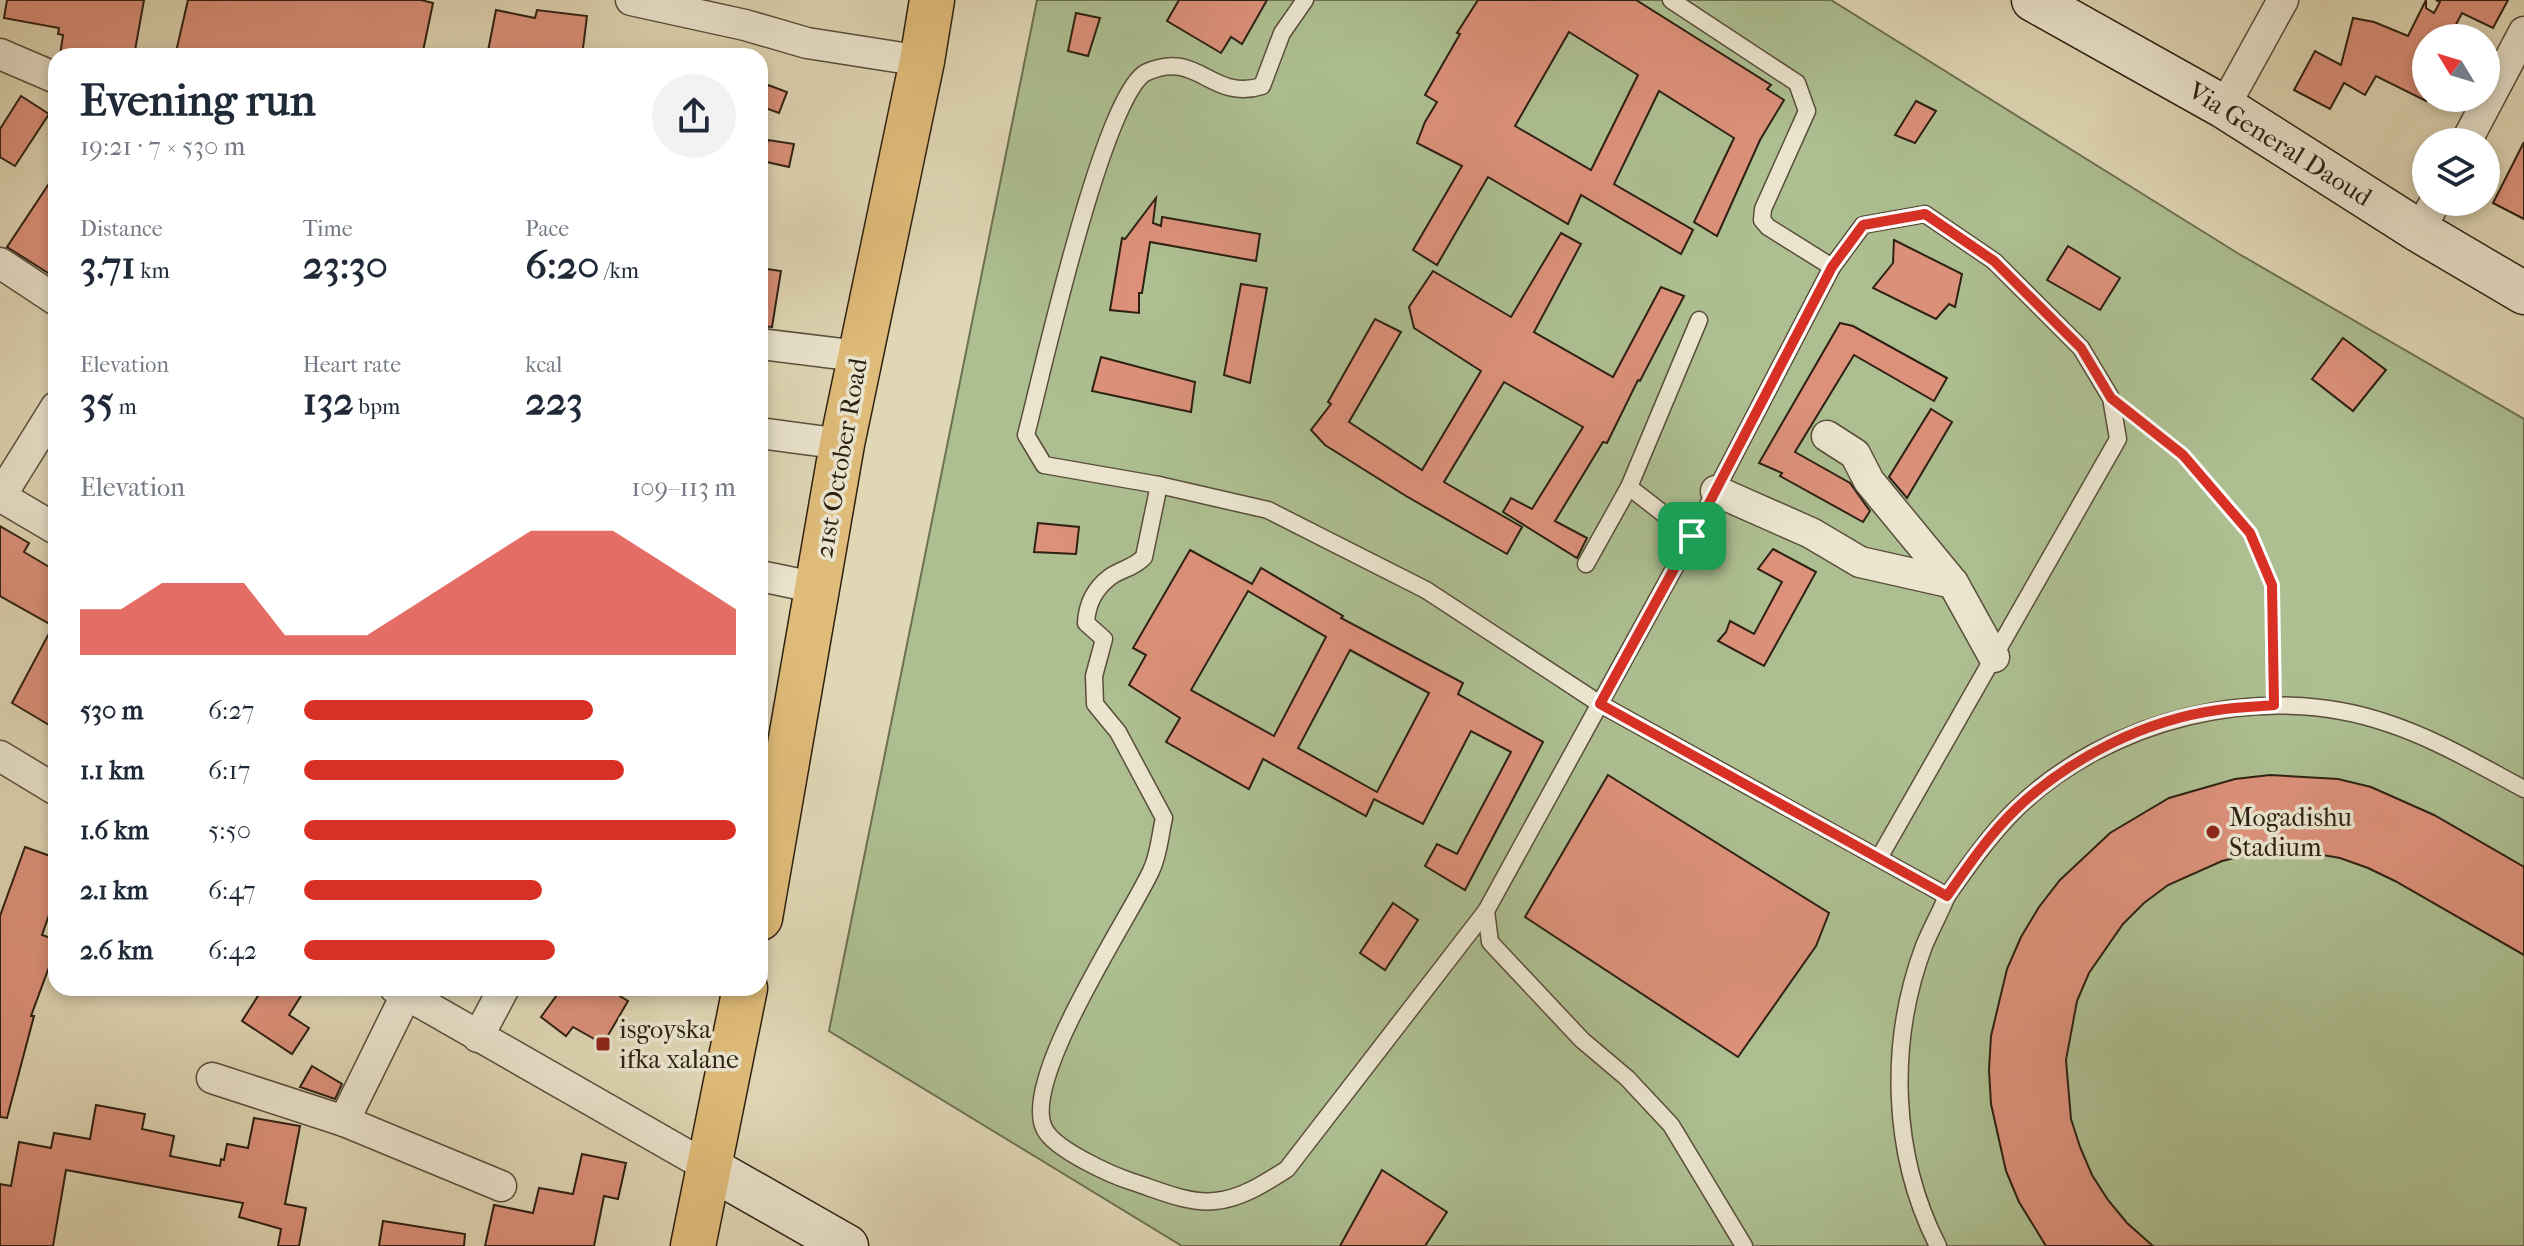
<!DOCTYPE html>
<meta charset="utf-8">
<style>
:root{--surface:#fff;--page:#f2f2f3;--text:#1f2937;--muted:#747a83;--accent:#d93025}
body{margin:0;font-family:"IM FELL French Canon",serif;background:var(--page);color:var(--text);height:100vh;display:flex;flex-direction:column;font-size:30px;white-space:nowrap}
*{box-sizing:border-box;margin:0}
p{font-size:26px;color:var(--muted)}
.icon{flex:none;width:44px;height:44px;fill:none;stroke:currentColor;stroke-width:2;stroke-linecap:round;stroke-linejoin:round}
.map{position:relative;flex:1;overflow:hidden}
.sheet{position:absolute;left:48px;top:48px;width:720px;height:948px;display:flex;flex-direction:column;background:var(--surface);border-radius:24px;box-shadow:0 4px 12px #0003}
.sheet>*{flex:none}
.needle{width:52px;rotate:308deg}
.controls{position:absolute;left:2412px;top:24px;display:grid;gap:16px}
.controls a{display:grid;place-items:center;width:88px;height:88px;border-radius:50%;background:var(--surface);box-shadow:0 4px 12px #0003;font-size:40px}
.pin{position:absolute;display:grid;place-items:center;width:68px;height:68px;color:#fff;margin:-34px;border-radius:16px;box-shadow:0 4px 12px #0006}
.round{display:grid;place-items:center;flex:none;width:84px;height:84px;border-radius:42px;background:var(--page)}
.headline{display:flex;align-items:center;justify-content:space-between;height:136px;padding:0 32px}
h1{font-size:44px;font-weight:700;line-height:60px}
.metrics{display:grid;grid-template-columns:repeat(3,1fr);gap:12px;height:136px;padding:8px 32px}
.metrics div{display:grid;align-content:center}
.metrics b{font-size:40px;font-weight:700}
.metrics small{font-size:22px;font-weight:400}
.metrics p{font-size:22px}
.chart{height:224px;padding:16px 32px}
.chart p{display:flex;justify-content:space-between}
.chart svg{width:100%;height:144px;margin-top:8px;fill:var(--accent);opacity:.7}
ul{padding:0 32px;list-style:none;font-size:26px}
li{display:grid;grid-template-columns:128px 96px 1fr;align-items:center;height:60px}
li i{height:20px;border-radius:10px;background:var(--accent)}
.map>svg:first-child{display:block}
.green{fill:#adbf91;stroke:#6d7052;stroke-width:2}
.building{fill:#dd917b;stroke:#2d2012;stroke-width:2;fill-rule:evenodd}
.lines{fill:none;stroke-linecap:round;stroke-linejoin:round}
.lane-casing{stroke:#5a4e3b;stroke-width:19}
.street-casing{stroke:#5a4e3b;stroke-width:33}
.secondary-casing{stroke:#2d2012;stroke-width:45}
.primary-casing{stroke:#2d2012;stroke-width:47}
.path{stroke:#2d2012;stroke-width:5;stroke-dasharray:6 4;stroke-linecap:butt}
.lane{stroke:#ebe5cf;stroke-width:16}
.street{stroke:#ebe5cf;stroke-width:30}
.secondary{stroke:#ebe5cf;stroke-width:42}
.primary{stroke:#e0bc7a;stroke-width:44}
.route-casing{stroke:#fff;stroke-width:16}
.route{stroke:#d93025;stroke-width:10}
.poi-dot{fill:#8f2418;stroke:#ebe5cf;stroke-width:3}
.labels{text-anchor:middle;dominant-baseline:central;stroke-width:7;stroke-linejoin:round;paint-order:stroke}
.street-label{font-size:26px;fill:#2d2012;stroke:#ebe5cf}
.poi-label{font-size:26px;fill:#2d2012;stroke:#ebe5cf;text-anchor:start}
</style>
<div class="map">
<svg width="2524" height="1246" viewBox="0 0 2524 1246">
<rect width="100%" height="100%" fill="#e0d7b5"/>
<filter id="stains"><feTurbulence type="fractalNoise" baseFrequency=".0025" numOctaves="4"/><feColorMatrix values="0 0 0 0 .2 0 0 0 0 .09 0 0 0 0 .02 0 0 0 .5 -.17"/></filter>
<radialGradient id="worn" r=".72"><stop offset=".6" stop-color="#630" stop-opacity="0"/><stop offset="1" stop-color="#630" stop-opacity=".3"/></radialGradient>
<!-- green -->
<path class="green" d="M1037,0H1831L2239,254L2524,419V1246H1182L829,1031Z"/>
<!-- building -->
<g class="building">
<path d="M7,0H144L134,56H60L63,35L58,34L59,28L4,18Z"/>
<path d="M188,0H421L433,3L422,56L393,51L392,56H175Z"/>
<path d="M1179,0H1267L1242,44L1231,37L1221,53L1167,21Z"/>
<path d="M1478,0H1636L1771,85L1767,89L1784,100L1760,140L1717,236L1694,222L1734,138L1659,91L1614,184L1693,230L1681,254L1581,195L1568,224L1488,177L1437,265L1413,250L1462,166L1417,143L1425,122L1437,102L1425,95L1460,34L1457,33ZM1569,32L1638,75L1591,170L1515,126Z"/>
<path d="M2426,0V8L2434,13L2440,2L2436,0H2508L2493,28L2462,13L2449,38H2426V101L2376,76L2365,95L2344,83L2330,109L2294,90L2315,51L2341,65L2353,18L2374,22L2408,36Z"/>
<path d="M496,10L535,18L537,10L587,16L582,56H487Z"/>
<path d="M1076,13L1100,18L1088,56L1068,51Z"/>
<path d="M768,85L787,92L779,113L760,106Z"/>
<path d="M21,96L49,114L15,166L0,157V129Z"/>
<path d="M1916,101L1936,111L1915,143L1895,135Z"/>
<path d="M768,140L794,144L789,167L762,161Z"/>
<path d="M2524,142V219L2493,203Z"/>
<path d="M56,173V278L7,247Z"/>
<path d="M1156,198L1153,223L1161,226L1162,217L1260,234L1256,261L1150,242L1142,293H1139V313L1110,310L1122,238L1125,239Z"/>
<path d="M1561,233L1581,244L1534,332L1613,377L1661,287L1684,296L1640,381L1638,380L1607,443L1603,442L1555,521L1587,538L1577,558L1503,512L1511,498L1532,509L1583,427L1504,382L1444,482L1522,527L1507,554L1406,496L1325,445L1311,430L1331,404L1328,402L1375,319L1401,332L1349,422L1422,470L1481,371L1414,328L1409,307L1433,271L1511,317Z"/>
<path d="M1894,240L1962,274L1955,307L1949,304L1936,319L1873,288L1893,263Z"/>
<path d="M2068,246L2120,278L2100,310L2047,280Z"/>
<path d="M760,268L781,271L772,327L760,326Z"/>
<path d="M1241,284L1267,288L1250,383L1224,375Z"/>
<path d="M1840,323L1853,326L1947,378L1934,401L1854,355L1795,452L1850,483L1870,511L1863,522L1780,476L1782,473L1759,463Z"/>
<path d="M2343,338L2386,370L2353,411L2312,379Z"/>
<path d="M1101,357L1195,382L1191,412L1092,391Z"/>
<path d="M1931,409L1952,422L1907,498L1889,477Z"/>
<path d="M1038,523L1079,527L1076,554L1034,552Z"/>
<path d="M0,526L29,543L24,552L56,571V729L12,703L53,626L0,596Z"/>
<path d="M1773,549L1816,572L1764,666L1718,641L1726,632L1730,621L1754,634L1782,582L1758,569Z"/>
<path d="M1190,550L1252,584L1261,568L1343,616L1341,618L1463,683L1458,694L1543,742L1465,890L1425,866L1437,844L1457,854L1511,752L1471,731L1423,824L1374,799L1366,816L1263,759L1249,789L1166,742L1180,718L1129,685L1146,655L1133,648ZM1248,591L1326,637L1274,736L1191,690ZM1350,650L1429,693L1377,792L1298,748Z"/>
<path d="M1608,775L1829,913L1816,946L1738,1057L1525,917Z"/>
<path d="M2270,775L2338,779L2371,787L2434,815L2524,867V955L2395,881L2368,868L2340,858L2311,853L2251,854L2222,861L2168,885L2144,903L2123,924L2089,973L2077,1001L2066,1060L2071,1119L2080,1147L2092,1175L2108,1200L2127,1223L2153,1246H2046L2019,1202L2006,1171L1991,1104L1989,1070L1991,1036L2007,969L2021,937L2039,907L2060,880L2110,833L2169,798L2235,779Z"/>
<path d="M25,847L56,858V895L42,935L56,940V948L31,1016H34L7,1118L0,1117V916Z"/>
<path d="M1393,903L1418,920L1385,970L1360,953Z"/>
<path d="M263,988H306L289,1015L309,1028L292,1054L242,1021Z"/>
<path d="M562,988H607L628,1001L603,1044L573,1027L566,1036L541,1017Z"/>
<path d="M312,1066L342,1084L335,1099L300,1087Z"/>
<path d="M96,1105L145,1114L142,1129L174,1136L170,1156L220,1166L221,1159L224,1160L227,1144L248,1148L254,1118L300,1126L285,1204L306,1208L299,1246H278L281,1229L239,1217L243,1203L66,1170L53,1246H0V1184L11,1186L19,1142L51,1148L54,1133L90,1139Z"/>
<path d="M582,1154L626,1163L618,1199L604,1196L594,1246H485L494,1205L533,1213L539,1188L573,1194Z"/>
<path d="M1382,1170L1447,1212L1425,1246H1340Z"/>
<path d="M383,1221L465,1234L464,1246H379Z"/>
</g>
<g class="lines">
<!-- lane casing -->
<g class="lane-casing">
<g id="lane">
<path d="M1305,0L1282,33L1262,86C1211,102 1198,49 1147,72C1104,91 1041,378 1026,435L1044,465L1159,485L1268,510L1426,590L1600,704L1947,896C1940,913 1931,929 1924,946C1888,1042 1891,1154 1938,1246"/>
<path d="M1671,0L1797,83L1807,111L1763,209L1762,220L1768,227L1832,267"/>
<path d="M1159,485L1144,557C1134,568 1121,569 1110,577C1094,589 1087,604 1086,623L1104,639L1094,676L1095,704L1118,732L1164,818C1160,835 1159,855 1151,871C1129,919 1018,1083 1045,1130C1056,1150 1111,1175 1133,1182C1158,1190 1188,1204 1215,1201C1241,1199 1265,1183 1287,1169L1486,911L1692,536L1832,267L1863,225L1925,214L1994,261L2081,348L2111,398L2118,439L1879,858"/>
<path d="M1629,487L1692,536"/>
<path d="M1586,564L1629,487L1699,320"/>
<path d="M1947,896C1968,866 1989,836 2015,810C2107,719 2264,680 2387,723C2436,739 2479,765 2524,789"/>
<path d="M1486,911L1490,942L1582,1040L1627,1078L1671,1125L1744,1246"/>
</g>
</g>
<!-- street casing -->
<g class="street-casing">
<g id="street">
<path d="M631,0L745,25L807,43L922,61"/>
<path d="M0,54L56,78"/>
<path d="M2224,107L2283,0"/>
<path d="M2466,142L2524,32"/>
<path d="M2419,231L2435,202"/>
<path d="M0,263L56,300"/>
<path d="M760,344L858,356"/>
<path d="M760,433L842,444"/>
<path d="M1827,436L1855,454L1869,481L1953,583L1994,657"/>
<path d="M1716,491L1811,533L1860,562L1953,583"/>
<path d="M0,496L56,529"/>
<path d="M0,497L56,407"/>
<path d="M760,576L818,588"/>
<path d="M0,756L56,790"/>
<path d="M395,988L708,1167"/>
<path d="M478,1037L504,988"/>
<path d="M212,1078L344,1121L501,1186"/>
<path d="M344,1121L406,995"/>
</g>
</g>
<!-- secondary casing -->
<g class="secondary-casing">
<g id="secondary">
<path d="M2033,0L2224,107L2419,231L2524,293"/>
<path d="M708,1167L847,1246"/>
</g>
</g>
<!-- primary casing -->
<g class="primary-casing">
<g id="primary">
<path d="M760,918L842,444L922,61L932,0"/>
<path d="M693,1246L745,988"/>
</g>
</g>
<!-- path -->
<path class="path" d="M2133,416L2183,455L2250,533L2272,585L2273,688"/>
<!-- lane -->
<use href="#lane" class="lane"/>
<!-- street -->
<use href="#street" class="street"/>
<!-- secondary -->
<use href="#secondary" class="secondary"/>
<!-- primary -->
<use href="#primary" class="primary"/>
</g>
<g class="lines">
<!-- route casing -->
<g class="route-casing">
<path id="route" d="M1925,214L1994,261L2081,348L2111,398L2183,455L2250,533L2272,585L2274,705C2255,707 2236,707 2218,710C2145,720 2070,758 2016,809C1989,835 1968,866 1947,896L1600,704L1692,536L1832,267L1863,225Z"/>
</g>
<!-- route -->
<use href="#route" class="route"/>
</g>
<!-- markers -->
<g class="poi-dot">
<circle cx="2213" cy="832" r="8"/>
<rect x="595" y="1036" width="16" height="16" rx="4"/>
</g>
<g class="labels">
<!-- street labels -->
<g class="street-label">
<text transform="translate(2280 144) rotate(32)">Via General Daoud</text>
<text transform="translate(841 458) rotate(-80)">21st October Road</text>
</g>
<!-- poi labels -->
<g class="poi-label">
<text x="2229" y="817">Mogadishu<tspan x="2229" dy="30">Stadium</tspan></text>
<text x="619" y="1029">isgoyska<tspan x="619" dy="30">ifka xalane</tspan></text>
</g>
</g>
<rect width="100%" height="100%" filter="url(#stains)"/>
<rect width="100%" height="100%" fill="url(#worn)"/>
</svg>
<div class="controls">
<a><svg class="needle" viewBox="-14 -14 28 28"><path d="M0-13l5 13h-10z" fill="#e53935"/><path d="M0 13l5-13h-10z" fill="#747a83"/></svg></a>
<a><svg class="icon" aria-label="layers" viewBox="0 0 24 24"><path d="M12 4l9 5-9 5-9-5zM3 14l9 5 9-5"/></svg></a>
</div>
<div class="pin" style="left:1692px;top:536px;background:#1e9e55"><svg class="icon" aria-label="arrive" viewBox="0 0 24 24"><path d="M6 21V4h12l-3 4 3 4H6"/></svg></div>
<section class="sheet">
<div class="headline"><div><h1>Evening run</h1><p>19:21 · 7 × 530 m</p></div><a class="round"><svg class="icon" aria-label="share" viewBox="0 0 24 24"><path d="M12 15V3M7 8l5-5 5 5M5 13v7h14v-7"/></svg></a></div>
<div class="metrics">
<div><p>Distance</p><b>3.71<small> km</small></b></div>
<div><p>Time</p><b>23:30</b></div>
<div><p>Pace</p><b>6:20<small> /km</small></b></div>
</div>
<div class="metrics">
<div><p>Elevation</p><b>35<small> m</small></b></div>
<div><p>Heart rate</p><b>132<small> bpm</small></b></div>
<div><p>kcal</p><b>223</b></div>
</div>
<div class="chart"><p><span>Elevation</span>109–113 m</p>
<svg viewBox="0 0 160 44" preserveAspectRatio="none"><path d="M0 44V30L10 30L20 22L30 22L40 22L50 38L60 38L70 38L80 30L90 22L100 14L110 6L120 6L130 6L140 14L150 22L160 30V44z"/></svg>
</div>
<ul>
<li><b>530 m</b>6:27<i style="width:67%"></i></li>
<li><b>1.1 km</b>6:17<i style="width:74%"></i></li>
<li><b>1.6 km</b>5:50<i style="width:100%"></i></li>
<li><b>2.1 km</b>6:47<i style="width:55%"></i></li>
<li><b>2.6 km</b>6:42<i style="width:58%"></i></li>
</ul>
</section>
</div>
